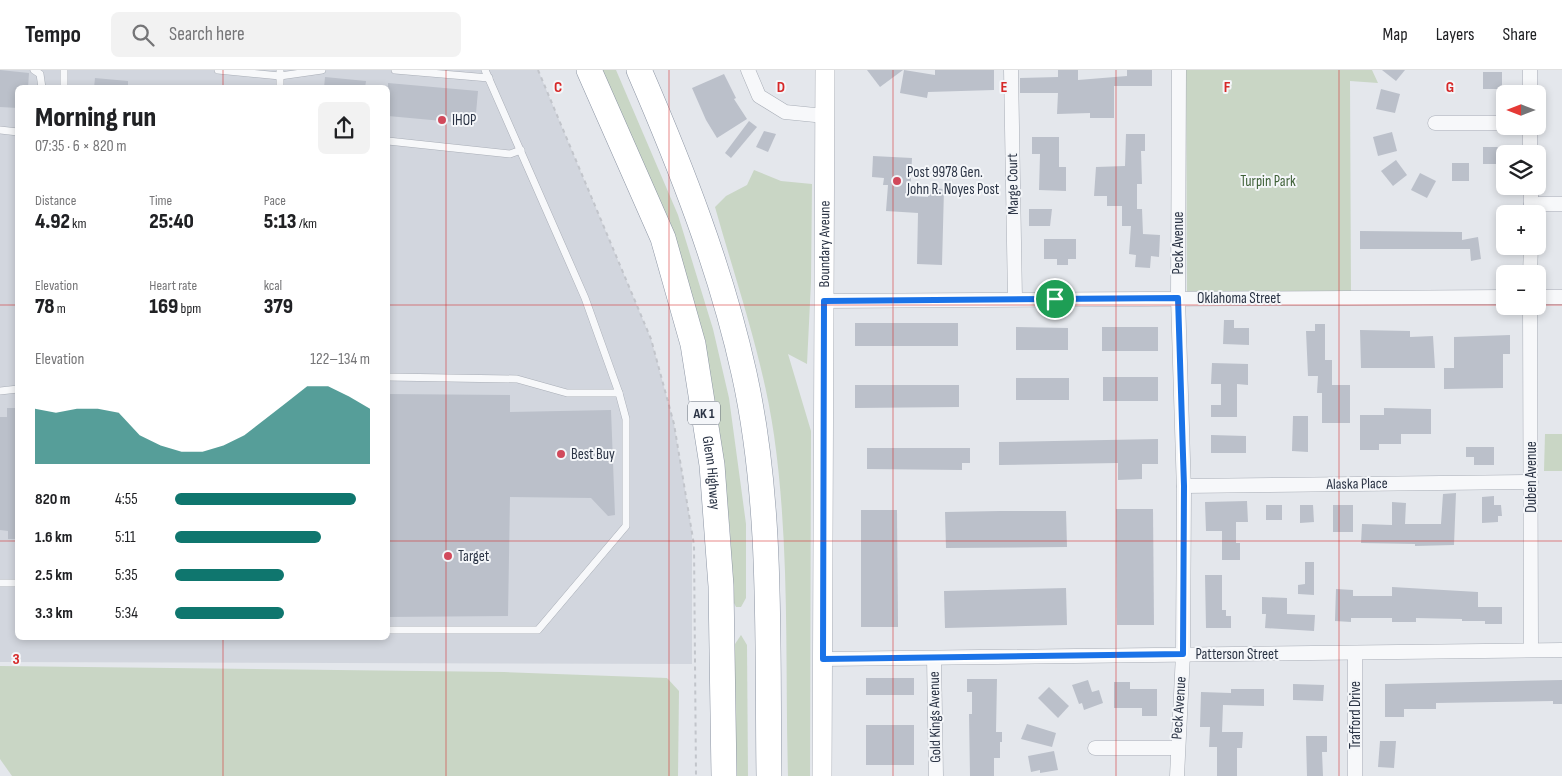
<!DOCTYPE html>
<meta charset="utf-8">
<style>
:root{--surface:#fff;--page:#f2f2f2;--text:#202124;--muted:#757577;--line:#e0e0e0;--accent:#0f766e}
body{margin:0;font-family:"Sofia Sans Condensed",sans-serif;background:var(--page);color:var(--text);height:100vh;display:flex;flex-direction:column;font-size:19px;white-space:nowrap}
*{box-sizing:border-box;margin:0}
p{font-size:16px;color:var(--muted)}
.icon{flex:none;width:28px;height:28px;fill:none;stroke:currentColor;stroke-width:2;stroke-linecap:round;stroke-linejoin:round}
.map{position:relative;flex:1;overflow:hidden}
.side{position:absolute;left:15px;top:15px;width:375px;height:555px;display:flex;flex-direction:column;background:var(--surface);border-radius:8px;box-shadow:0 2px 8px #0003}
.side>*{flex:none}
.needle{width:32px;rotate:270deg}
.controls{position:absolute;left:1496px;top:15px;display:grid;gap:10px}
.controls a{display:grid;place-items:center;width:50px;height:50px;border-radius:8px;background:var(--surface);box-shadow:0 2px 8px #0003;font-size:25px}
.pin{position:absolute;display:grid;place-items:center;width:42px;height:42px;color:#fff;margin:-21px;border:2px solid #fff;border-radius:50%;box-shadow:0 1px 5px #0007}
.round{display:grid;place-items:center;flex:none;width:52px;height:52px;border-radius:8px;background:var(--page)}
.headline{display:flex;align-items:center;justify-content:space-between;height:85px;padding:0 20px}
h1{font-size:28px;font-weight:800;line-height:38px}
.figures{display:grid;grid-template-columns:repeat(3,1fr);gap:8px;height:85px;padding:5px 20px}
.figures div{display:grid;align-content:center}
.figures b{font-size:21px;font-weight:800}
.figures small{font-size:14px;font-weight:400}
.figures p{font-size:14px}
.chart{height:140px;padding:10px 20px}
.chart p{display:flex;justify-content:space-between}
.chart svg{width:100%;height:90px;margin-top:5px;fill:var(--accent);opacity:.7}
ul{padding:0 20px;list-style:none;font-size:16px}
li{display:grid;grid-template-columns:80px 60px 1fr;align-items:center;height:38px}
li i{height:12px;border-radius:6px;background:var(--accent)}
header{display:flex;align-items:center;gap:30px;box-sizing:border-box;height:70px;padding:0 25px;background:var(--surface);border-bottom:1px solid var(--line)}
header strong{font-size:24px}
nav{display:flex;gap:28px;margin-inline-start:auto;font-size:18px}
.search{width:350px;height:45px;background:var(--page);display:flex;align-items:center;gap:12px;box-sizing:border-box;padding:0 18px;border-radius:8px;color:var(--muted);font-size:19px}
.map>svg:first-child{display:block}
.built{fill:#d2d6de;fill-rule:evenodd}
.green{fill:#c9d6c5}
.building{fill:#bbc0ca}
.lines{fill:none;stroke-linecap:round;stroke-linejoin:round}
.lane-casing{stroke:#a9aeb7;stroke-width:8}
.street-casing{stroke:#a9aeb7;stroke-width:15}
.secondary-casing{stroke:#a9aeb7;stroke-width:20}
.highway-casing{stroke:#8b94a3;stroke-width:26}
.path{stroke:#c2c5cb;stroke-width:2;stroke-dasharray:4 4;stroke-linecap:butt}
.lane{stroke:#f7f8fa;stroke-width:7}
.street{stroke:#f7f8fa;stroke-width:14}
.secondary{stroke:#fff;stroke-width:19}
.highway{stroke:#fff;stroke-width:25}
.route-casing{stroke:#fff;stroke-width:10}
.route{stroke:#1a73e8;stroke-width:6}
.grid{fill:none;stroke:#d62828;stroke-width:1;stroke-opacity:0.55}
.poi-dot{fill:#d1495b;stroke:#f4f6f9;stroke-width:2}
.labels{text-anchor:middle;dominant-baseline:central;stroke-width:4;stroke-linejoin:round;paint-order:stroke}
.shield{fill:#f4f6f9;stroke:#676e7b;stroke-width:1}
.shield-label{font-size:14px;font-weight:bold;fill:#2b3445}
.poi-label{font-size:15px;fill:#2b3445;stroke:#f4f6f9;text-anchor:start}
.park-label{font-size:15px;fill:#3f6138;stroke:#f4f6f9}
.street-label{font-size:15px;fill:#2b3445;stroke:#f4f6f9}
.grid-label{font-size:16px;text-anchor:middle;font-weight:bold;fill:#d62828;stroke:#f4f6f9;stroke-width:4;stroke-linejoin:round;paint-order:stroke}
</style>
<header>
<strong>Tempo</strong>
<div class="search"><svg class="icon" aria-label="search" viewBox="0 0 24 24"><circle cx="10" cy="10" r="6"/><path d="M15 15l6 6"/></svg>Search here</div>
<nav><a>Map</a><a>Layers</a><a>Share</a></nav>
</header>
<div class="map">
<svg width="1562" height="706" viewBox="0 0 1562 706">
<rect width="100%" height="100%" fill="#e4e7ec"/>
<!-- built -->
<path class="built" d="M0,0H538L651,269L674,354L692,462V594L0,592ZM18,18H388V568H18Z"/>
<!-- green -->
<g class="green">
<path d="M599,0H616L678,145L713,259L729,328L746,454V528L741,537H736L732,529L730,459L709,323Z"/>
<path d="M1186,0H1372L1378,13L1350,11L1351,224L1187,223Z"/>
<path d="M754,100L781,111L812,114L811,212L807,294L788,284L811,361L810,706H788C785,593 790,477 774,365C763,288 736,212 715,137L726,126L747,115Z"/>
<path d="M1545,364H1562V401H1544Z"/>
<path d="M741,565L747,575L748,706H734L733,577Z"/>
<path d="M0,596L504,602L667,608L679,621L678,706H12L0,689Z"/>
</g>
<!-- building -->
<g class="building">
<path d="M0,0L29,3L28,18H18V38L0,37Z"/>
<path d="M867,0H903L880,17Z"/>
<path d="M904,0L935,5V0H994V20L928,22L927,28L900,23Z"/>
<path d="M1058,0H1078V10L1127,6V0H1152V16H1114V48H1090V43L1057,44L1058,23H1020V8L1058,7Z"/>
<path d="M1382,0H1405L1396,11Z"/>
<rect x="1483" y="2" width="19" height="17"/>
<path d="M724,4L736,28L734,29L747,49L717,68L706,50L692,18Z"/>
<path d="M325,7L366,11L365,18H324Z"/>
<path d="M95,8L128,11V18H94Z"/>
<path d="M388,13L478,21L475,54L388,46Z"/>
<path d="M1381,19L1400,24L1395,43L1376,39Z"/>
<path d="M749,51L757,57L731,88L725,83Z"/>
<path d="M764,61L776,64L768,82L756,77Z"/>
<path d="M1392,62L1397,81L1378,86L1373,67Z"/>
<path d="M1126,64H1145V81H1141L1142,114H1137V139H1142L1143,164L1160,165L1159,187L1151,186L1150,198L1135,197L1136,185L1129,184L1131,156H1122V136H1107V126H1094L1096,97L1125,96Z"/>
<path d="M1032,67H1059V97H1066V121L1039,120L1040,84H1032Z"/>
<rect x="1483" y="77" width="19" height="17"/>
<path d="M873,86L912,88L910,126L928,127V118L944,119L942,195L917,194L918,143L886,141L888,115H883L884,108L872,107Z"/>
<path d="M1396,90L1407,105L1393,116L1381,101Z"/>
<rect x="1452" y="93" width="17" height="18"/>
<path d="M1420,103L1436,111L1427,128L1411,120Z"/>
<path d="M1029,139H1052L1050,156H1029Z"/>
<path d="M1360,161L1462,162V170L1478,167L1481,189L1471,191L1470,179H1360Z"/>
<path d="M1044,169H1076V189H1068V195H1057V189H1044Z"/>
<path d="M1224,250H1234V258H1249V275L1223,274Z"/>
<rect x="855" y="253" width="103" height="23"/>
<path d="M1315,254H1325V290H1332V315H1350V353H1322V323H1317L1318,306H1308L1306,261H1315Z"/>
<path d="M1016,257L1068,258V280H1016Z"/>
<rect x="1102" y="257" width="56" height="24"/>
<path d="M1360,260L1410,261V267L1433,266L1435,298H1361Z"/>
<path d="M1510,265V284H1503V318L1444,319V298H1454V267Z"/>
<path d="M1212,293L1248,294V315L1237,314V347H1211V335H1221V314H1211Z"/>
<rect x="1103" y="307" width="55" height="24"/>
<rect x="1016" y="308" width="53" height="22"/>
<path d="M855,315H959V337L855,338Z"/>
<path d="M388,324L510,325V342L611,340L615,445L608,446L591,428L510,427L508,546L388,547Z"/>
<path d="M7,338H18V469H8V461L0,460V347H7Z"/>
<path d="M1384,338L1431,339V364H1401V374H1379V380H1360V345H1384Z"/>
<path d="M1293,346H1308V382L1292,381Z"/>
<path d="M1211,365L1246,366V383H1211Z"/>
<path d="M1158,369V394H1142V409L1118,410V393L999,395V372Z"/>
<path d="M1466,377H1494V395H1474V387H1466Z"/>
<path d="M867,378H970V393H962V400L867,399Z"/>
<path d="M1456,423L1454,475L1415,476V474L1361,473L1362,454L1392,455V432L1406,433L1405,454H1441L1443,424Z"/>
<path d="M1494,426V435H1501L1502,446H1498V452L1482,453V427Z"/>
<path d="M1247,431L1248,452H1236V473H1240V490H1222V461H1206L1205,432Z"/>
<rect x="1266" y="435" width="16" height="15"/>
<path d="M1300,435H1313L1314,452L1300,453Z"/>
<rect x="1333" y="435" width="20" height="27"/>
<path d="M1116,439H1153L1154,555H1117Z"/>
<path d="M861,440H897L898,557H861Z"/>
<path d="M1000,441H1066L1067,477L946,478L945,442Z"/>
<path d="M1305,492H1314V525L1298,524V515L1305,514Z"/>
<path d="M1205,505H1222V540H1226V546H1231V558H1206Z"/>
<path d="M1392,517L1478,522V537H1502V554H1485V551H1462V549L1416,548V552H1392V548H1351V552L1335,551L1336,519L1353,520V526H1392Z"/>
<path d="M1066,518L1067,555L945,558L944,521Z"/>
<path d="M1262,527L1287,528V544L1315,545L1314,561L1265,558L1266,544H1262Z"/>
<rect x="866" y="608" width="48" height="17"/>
<path d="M967,609H997L996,662H1002V672H1000V688H994V706H970L969,644H972V622H967Z"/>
<path d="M1088,610L1092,622L1099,620L1103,633L1084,640L1082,633L1079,634L1072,615Z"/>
<path d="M1562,610V634H1553V631L1436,633V639H1404V647H1385V614Z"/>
<path d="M1114,612H1130V619H1157V646H1142V638H1114Z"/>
<path d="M1293,614L1324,615L1323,631L1293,630Z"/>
<path d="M1049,617L1069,636L1058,648L1038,628Z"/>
<path d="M1231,619H1264V636L1223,635L1222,662H1243L1242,678H1237V706H1217V677H1209L1210,657H1200L1201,622L1231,623Z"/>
<path d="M1027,654L1056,663L1052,677L1021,669Z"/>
<rect x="866" y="655" width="48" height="40"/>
<path d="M1306,666H1327V682H1322L1323,706H1307Z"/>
<path d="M1380,671H1396L1394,698L1378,697Z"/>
<path d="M1054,681L1058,700L1040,703V700L1031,702L1028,686Z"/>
</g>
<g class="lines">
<!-- lane casing -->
<g class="lane-casing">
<g id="lane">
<path d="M34,0L40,4L42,18"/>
<path d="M64,0V18"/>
<path d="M218,0L280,6L322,0"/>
<path d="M280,0V18"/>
<path d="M395,0L489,8"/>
<path d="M0,60L18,62"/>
<path d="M388,71L510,84L521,80"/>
<path d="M388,307L517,309L567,323H619"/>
<path d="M0,321L18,319"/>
<path d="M0,513H18"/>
<path d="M388,560H538L626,456V349L619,323L585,228L485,0"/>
</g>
</g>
<!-- street casing -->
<g class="street-casing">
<g id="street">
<path d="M748,0L759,26L785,42L825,46"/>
<path d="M1011,0L1015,229"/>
<path d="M1530,24V0"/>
<path d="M1435,53H1505"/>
<path d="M1530,56V84"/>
<path d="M1531,116V143"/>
<path d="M1531,134H1562"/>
<path d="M1530,204L1531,176"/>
<path d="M1538,227H1562"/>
<path d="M824,231L1505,227"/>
<path d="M1530,236L1531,578"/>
<path d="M1184,416L1531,412"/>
<path d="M1355,583V706"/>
<path d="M934,588L936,706"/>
<path d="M823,589L1562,580"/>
<path d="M1095,678H1177"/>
<path d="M1177,706L1183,584L1184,422L1178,228L1179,0"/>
</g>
</g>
<!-- secondary casing -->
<g class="secondary-casing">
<g id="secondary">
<path id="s1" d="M822,706L825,0"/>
</g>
</g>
<!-- highway casing -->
<g class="highway-casing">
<g id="highway">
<path id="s2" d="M589,0L663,168L693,274L712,395L721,516L724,706"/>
<path d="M639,0C681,97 721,199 744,303C773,434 767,572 769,706"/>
</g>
</g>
<!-- path -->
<path class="path" d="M538,0L651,269L674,354L694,475L696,706"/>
<!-- lane -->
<use href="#lane" class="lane"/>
<!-- street -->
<use href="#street" class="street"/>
<!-- secondary -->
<use href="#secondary" class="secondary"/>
<!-- highway -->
<use href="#highway" class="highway"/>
</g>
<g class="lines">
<!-- route casing -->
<g class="route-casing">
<path id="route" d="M1178,228L1184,416L1183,584L823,589L824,231Z"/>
</g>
<!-- route -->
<use href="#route" class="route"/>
</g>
<!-- grid -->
<path class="grid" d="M223,0V18M446,0V706M669,0V706M893,0V706M1116,0V706M1339,0V706M0,235H18M388,235H1505M1538,235H1562M0,471H18M388,471H1562M223,568V706"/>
<!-- markers -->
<g class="poi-dot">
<circle cx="442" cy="50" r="5"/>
<circle cx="897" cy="111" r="5"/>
<circle cx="561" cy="384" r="5"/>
<circle cx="448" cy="486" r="5"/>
</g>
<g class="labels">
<!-- shield labels -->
<rect class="shield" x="688" y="331.5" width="32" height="23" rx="4"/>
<g class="shield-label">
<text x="704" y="343">AK 1</text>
</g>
<!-- poi labels -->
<g class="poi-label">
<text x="452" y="50">IHOP</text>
<text x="907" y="102">Post 9978 Gen.<tspan x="907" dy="17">John R. Noyes Post</tspan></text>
<text x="571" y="384">Best Buy</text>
<text x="458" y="486">Target</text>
</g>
<!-- park labels -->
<g class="park-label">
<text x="1268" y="111">Turpin Park</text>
</g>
<!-- street labels -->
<g class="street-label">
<text transform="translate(1013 114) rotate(-91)">Marge Court</text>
<text stroke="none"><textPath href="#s1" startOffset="532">Boundary Aveune</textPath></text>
<text transform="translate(1178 173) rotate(-90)">Peck Avenue</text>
<text x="1239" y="228">Oklahoma Street</text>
<text stroke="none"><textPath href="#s2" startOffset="424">Glenn Highway</textPath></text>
<text transform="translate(1531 407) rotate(-90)">Duben Avenue</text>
<text transform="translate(1357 414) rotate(-1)">Alaska Place</text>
<text x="1237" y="584">Patterson Street</text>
<text transform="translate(1179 638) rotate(-86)">Peck Avenue</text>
<text transform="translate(1355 645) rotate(-90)">Trafford Drive</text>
<text transform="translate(935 647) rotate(-91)">Gold Kings Avenue</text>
</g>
</g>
<g class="grid-label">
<text x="558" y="22">C</text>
<text x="781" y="22">D</text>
<text x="1004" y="22">E</text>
<text x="1227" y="22">F</text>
<text x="1450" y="22">G</text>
<text x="16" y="594">3</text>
</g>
</svg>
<div class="controls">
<a><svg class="needle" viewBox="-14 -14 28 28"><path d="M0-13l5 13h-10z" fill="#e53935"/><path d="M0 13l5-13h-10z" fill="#757577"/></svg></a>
<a><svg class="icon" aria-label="layers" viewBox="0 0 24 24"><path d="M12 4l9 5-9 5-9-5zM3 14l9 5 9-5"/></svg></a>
<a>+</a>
<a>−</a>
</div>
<div class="pin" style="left:1055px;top:229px;background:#1e9e55"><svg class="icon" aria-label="arrive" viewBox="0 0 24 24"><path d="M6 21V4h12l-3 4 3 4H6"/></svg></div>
<section class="side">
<div class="headline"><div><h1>Morning run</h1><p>07:35 · 6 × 820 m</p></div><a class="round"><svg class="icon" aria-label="share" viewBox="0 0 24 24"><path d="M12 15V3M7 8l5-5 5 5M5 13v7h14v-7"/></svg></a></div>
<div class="figures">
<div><p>Distance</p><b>4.92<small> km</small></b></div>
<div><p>Time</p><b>25:40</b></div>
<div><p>Pace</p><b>5:13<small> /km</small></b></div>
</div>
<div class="figures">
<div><p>Elevation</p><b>78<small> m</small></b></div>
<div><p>Heart rate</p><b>169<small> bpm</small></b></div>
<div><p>kcal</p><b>379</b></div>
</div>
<div class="chart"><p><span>Elevation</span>122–134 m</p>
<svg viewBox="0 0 160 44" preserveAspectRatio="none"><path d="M0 44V17L10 19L20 17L30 17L40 19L50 30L60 35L70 38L80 38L90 35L100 30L110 22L120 14L130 6L140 6L150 11L160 17V44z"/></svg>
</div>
<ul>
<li><b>820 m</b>4:55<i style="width:93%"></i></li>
<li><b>1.6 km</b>5:11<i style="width:75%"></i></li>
<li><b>2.5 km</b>5:35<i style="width:56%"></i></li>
<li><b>3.3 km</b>5:34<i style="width:56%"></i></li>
</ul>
</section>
</div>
